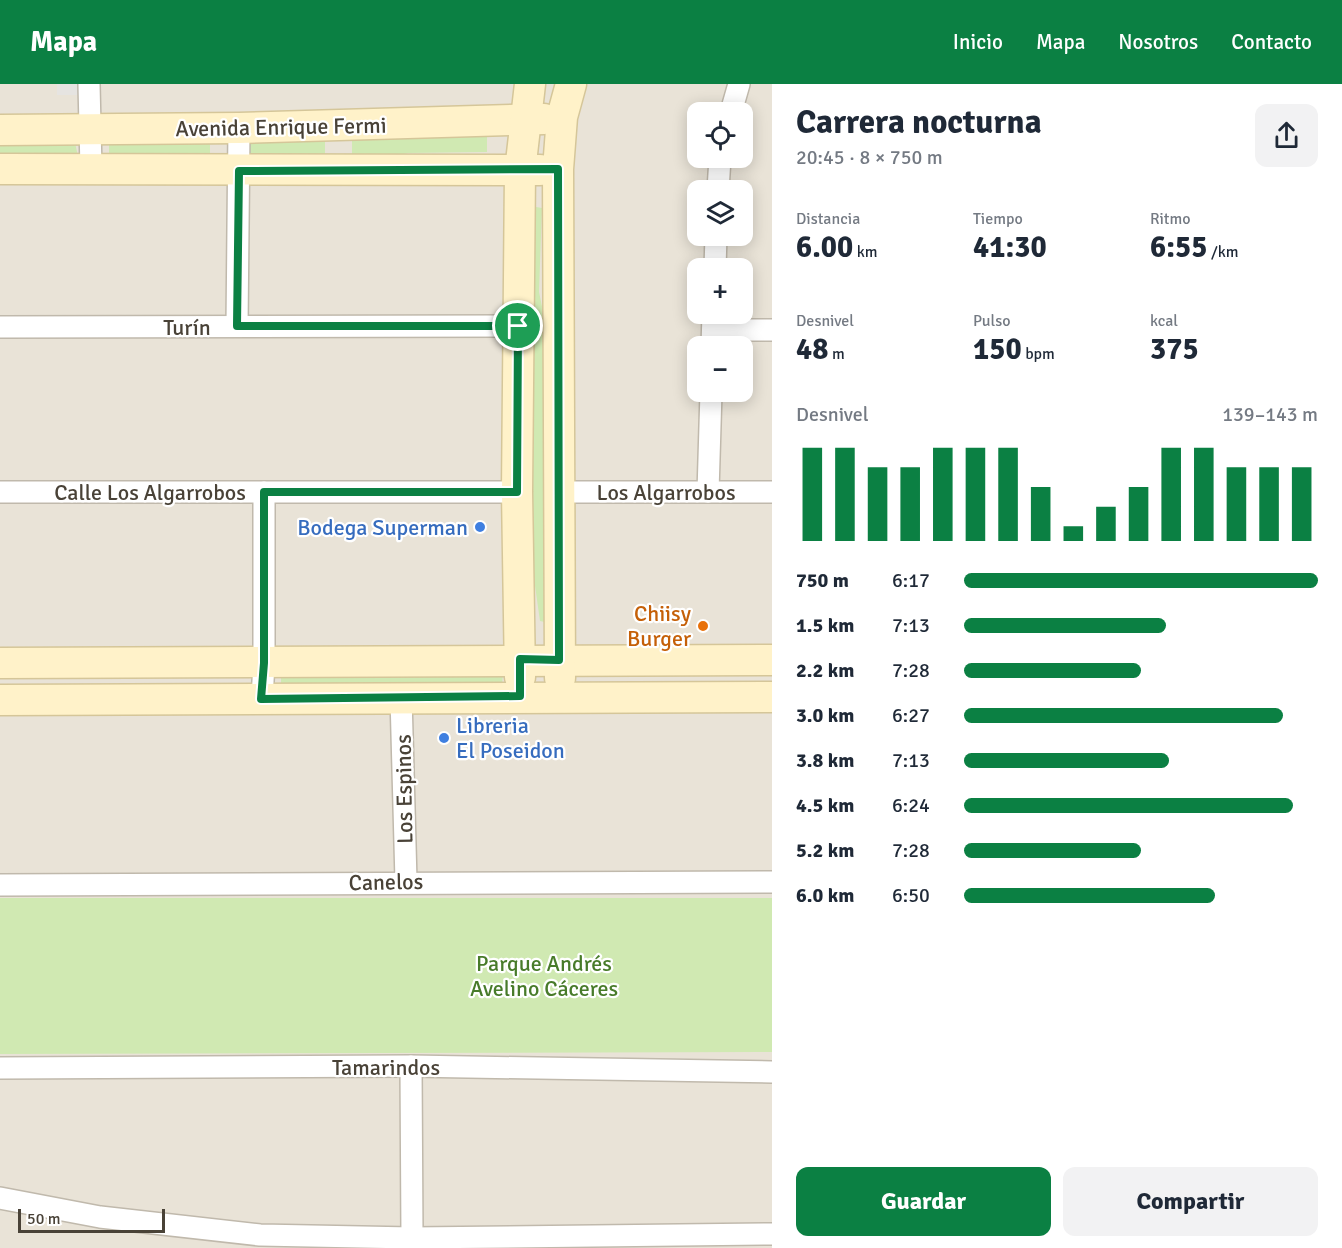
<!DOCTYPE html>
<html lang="es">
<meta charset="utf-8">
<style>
:root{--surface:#fff;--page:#f2f2f3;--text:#1f2937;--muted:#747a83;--accent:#0b8043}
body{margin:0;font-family:Signika,sans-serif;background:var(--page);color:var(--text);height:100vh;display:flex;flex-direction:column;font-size:22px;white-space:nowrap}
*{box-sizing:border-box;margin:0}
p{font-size:20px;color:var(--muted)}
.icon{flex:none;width:33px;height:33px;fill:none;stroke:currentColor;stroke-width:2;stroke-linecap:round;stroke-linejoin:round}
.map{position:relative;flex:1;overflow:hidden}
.side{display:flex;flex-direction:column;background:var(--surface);width:570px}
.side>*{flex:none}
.tools{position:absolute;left:687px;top:18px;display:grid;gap:12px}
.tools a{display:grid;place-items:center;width:66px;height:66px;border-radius:12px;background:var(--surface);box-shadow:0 3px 15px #0003;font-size:30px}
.scale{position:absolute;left:18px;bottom:15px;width:147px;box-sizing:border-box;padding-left:6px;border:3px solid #494237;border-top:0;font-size:16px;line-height:21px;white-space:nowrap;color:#494237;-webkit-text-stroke:4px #fff;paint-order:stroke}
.pin{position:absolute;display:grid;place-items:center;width:51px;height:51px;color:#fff;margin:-26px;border:3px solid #fff;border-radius:50%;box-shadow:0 2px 6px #0007}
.round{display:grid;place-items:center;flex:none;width:63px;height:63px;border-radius:12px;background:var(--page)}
.summary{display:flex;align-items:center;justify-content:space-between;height:102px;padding:0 24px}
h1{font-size:33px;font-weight:700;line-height:45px}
.figures{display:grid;grid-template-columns:repeat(3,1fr);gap:9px;height:102px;padding:6px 24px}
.figures div{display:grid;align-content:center}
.figures b{font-size:30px;font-weight:700}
.figures small{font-size:16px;font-weight:400}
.figures p{font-size:16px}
.chart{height:168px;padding:12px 24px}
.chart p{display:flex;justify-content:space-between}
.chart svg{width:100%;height:108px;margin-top:6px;stroke:var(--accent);stroke-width:6}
.button{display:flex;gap:12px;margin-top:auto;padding:12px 24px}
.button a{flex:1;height:69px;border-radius:12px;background:var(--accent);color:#fff;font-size:24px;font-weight:700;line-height:69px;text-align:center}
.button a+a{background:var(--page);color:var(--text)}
ul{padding:0 24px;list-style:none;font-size:20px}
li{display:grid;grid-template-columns:96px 72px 1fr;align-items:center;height:45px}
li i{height:15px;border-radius:8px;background:var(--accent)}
header{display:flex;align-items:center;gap:36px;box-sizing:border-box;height:84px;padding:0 30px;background:var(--accent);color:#fff}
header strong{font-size:28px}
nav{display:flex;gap:33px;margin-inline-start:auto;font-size:21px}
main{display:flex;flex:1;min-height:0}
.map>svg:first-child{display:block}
.residential{fill:#e9e3d7;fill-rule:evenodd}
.green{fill:#d0e9b2}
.parking{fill:#e6e4e1}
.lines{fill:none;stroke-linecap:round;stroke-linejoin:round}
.street-casing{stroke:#c0b9ac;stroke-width:24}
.secondary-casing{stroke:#d5c699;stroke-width:33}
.street{stroke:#fff;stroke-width:21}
.secondary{stroke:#fff2c9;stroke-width:30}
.route-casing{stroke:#fff;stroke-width:12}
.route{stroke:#0b8043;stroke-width:8}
.shop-dot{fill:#3f7fe0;stroke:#fff;stroke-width:2}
.food-dot{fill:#e8710a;stroke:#fff;stroke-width:2}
.labels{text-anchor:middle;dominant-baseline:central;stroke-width:4.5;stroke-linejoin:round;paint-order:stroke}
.street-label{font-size:22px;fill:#494237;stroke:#fff}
.shop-label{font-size:22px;fill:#366cbe;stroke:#fff;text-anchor:end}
.food-label{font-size:22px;fill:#c56008;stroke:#fff;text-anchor:end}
.park-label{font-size:22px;fill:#487b2a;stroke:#fff}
</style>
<header>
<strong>Mapa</strong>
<nav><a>Inicio</a><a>Mapa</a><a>Nosotros</a><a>Contacto</a></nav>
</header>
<main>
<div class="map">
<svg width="772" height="1164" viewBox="0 0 772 1164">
<rect width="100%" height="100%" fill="#f5f1e9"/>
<!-- residential -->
<path class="residential" d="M0,0H772V1164H0ZM698,28H742V74H698ZM698,106H742V152H698ZM698,184H742V230H698ZM698,262H742V308H698Z"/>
<!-- green -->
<g class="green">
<path d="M487,51V68L408,69L377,76L352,77V55Z"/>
<path d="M74,54L79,77L0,76V55Z"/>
<rect x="246" y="56" width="79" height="20"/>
<rect x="109" y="57" width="101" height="20"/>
<path d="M530,122L542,124L539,208L545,237L549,539L540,537L524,424Z"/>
<path d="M503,588L502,602H281V592Z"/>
<path d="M0,814H772V968L0,970Z"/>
</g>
<!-- parking -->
<rect class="parking" x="57" y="0" width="21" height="11"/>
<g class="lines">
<!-- street casing -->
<g class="street-casing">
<g id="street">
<path d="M89,0L91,85"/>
<path d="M731,28L739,0"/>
<path d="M718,106L720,74"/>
<path d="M715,184L716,152"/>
<path d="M237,242L239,44"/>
<path d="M0,243L518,242"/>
<path d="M713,246H772"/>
<path d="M712,262L713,230"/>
<path d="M0,408H517"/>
<path d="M560,408H772"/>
<path d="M708,408L711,308"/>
<path d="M401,613L406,797"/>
<path d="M262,615L264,579V408"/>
<path d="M0,801L772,798"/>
<path d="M411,982L412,1154"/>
<path d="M0,984L411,982L772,988"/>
<path d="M0,1114L100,1133L260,1151L412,1154L772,1150"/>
</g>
</g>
<!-- secondary casing -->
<g class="secondary-casing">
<g id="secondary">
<path d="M0,46L239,44L544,35"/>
<path d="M0,85L540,86"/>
<path d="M0,579L772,576"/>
<path d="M520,593L517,408L520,87L530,0"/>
<path d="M560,594L558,85L562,33L571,0"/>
<path d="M0,616L772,613"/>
</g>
</g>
<!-- street -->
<use href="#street" class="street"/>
<!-- secondary -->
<use href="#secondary" class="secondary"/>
</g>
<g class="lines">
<!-- route casing -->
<g class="route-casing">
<path id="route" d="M558,85L559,576L520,575V612L261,615L264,579V408H517L518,242H237L239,87Z"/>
</g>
<!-- route -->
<use href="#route" class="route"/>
</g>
<!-- markers -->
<g class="shop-dot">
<circle cx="480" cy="443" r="6"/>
<circle cx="444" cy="654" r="6"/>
</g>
<circle class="food-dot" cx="703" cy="542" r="6"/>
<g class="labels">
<!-- street labels -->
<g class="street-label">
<text transform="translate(281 43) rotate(-1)">Avenida Enrique Fermi</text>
<text x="187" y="243">Turín</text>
<text x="150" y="408">Calle Los Algarrobos</text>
<text x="666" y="408">Los Algarrobos</text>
<text transform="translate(404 705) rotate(-91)">Los Espinos</text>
<text transform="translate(386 798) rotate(-1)">Canelos</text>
<text x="386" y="983">Tamarindos</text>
</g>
<!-- shop labels -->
<g class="shop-label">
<text x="468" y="443">Bodega Superman</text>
<text x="456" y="641" text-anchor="start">Libreria<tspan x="456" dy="25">El Poseidon</tspan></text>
</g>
<!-- food labels -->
<g class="food-label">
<text x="691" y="529">Chiisy<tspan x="691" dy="25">Burger</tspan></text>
</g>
<!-- park labels -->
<g class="park-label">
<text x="544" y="879">Parque Andrés<tspan x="544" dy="25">Avelino Cáceres</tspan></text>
</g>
</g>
</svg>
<div class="tools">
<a><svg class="icon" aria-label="locate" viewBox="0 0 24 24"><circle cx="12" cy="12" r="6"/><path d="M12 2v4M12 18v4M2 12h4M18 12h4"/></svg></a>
<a><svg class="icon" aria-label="layers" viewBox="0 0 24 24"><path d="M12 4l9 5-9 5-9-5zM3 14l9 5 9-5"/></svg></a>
<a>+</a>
<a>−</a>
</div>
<div class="scale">50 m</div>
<div class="pin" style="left:518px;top:242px;background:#1e9e55"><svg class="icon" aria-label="arrive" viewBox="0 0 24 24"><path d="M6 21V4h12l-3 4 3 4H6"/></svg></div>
</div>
<section class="side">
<div class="summary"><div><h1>Carrera nocturna</h1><p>20:45 · 8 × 750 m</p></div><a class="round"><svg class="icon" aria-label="share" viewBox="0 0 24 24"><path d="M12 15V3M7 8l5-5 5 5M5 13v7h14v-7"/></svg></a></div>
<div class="figures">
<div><p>Distancia</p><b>6.00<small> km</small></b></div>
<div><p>Tiempo</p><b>41:30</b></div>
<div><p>Ritmo</p><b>6:55<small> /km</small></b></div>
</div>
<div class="figures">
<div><p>Desnivel</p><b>48<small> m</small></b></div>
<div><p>Pulso</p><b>150<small> bpm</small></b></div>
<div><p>kcal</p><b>375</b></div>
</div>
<div class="chart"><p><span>Desnivel</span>139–143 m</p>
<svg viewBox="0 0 160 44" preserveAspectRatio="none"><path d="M5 44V6M15 44V6M25 44V14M35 44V14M45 44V6M55 44V6M65 44V6M75 44V22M85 44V38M95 44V30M105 44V22M115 44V6M125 44V6M135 44V14M145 44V14M155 44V14"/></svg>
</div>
<ul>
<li><b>750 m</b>6:17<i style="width:100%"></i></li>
<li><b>1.5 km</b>7:13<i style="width:57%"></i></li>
<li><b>2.2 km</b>7:28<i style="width:50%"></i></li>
<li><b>3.0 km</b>6:27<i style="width:90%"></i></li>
<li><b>3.8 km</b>7:13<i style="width:58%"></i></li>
<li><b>4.5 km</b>6:24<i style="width:93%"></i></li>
<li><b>5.2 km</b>7:28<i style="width:50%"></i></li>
<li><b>6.0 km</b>6:50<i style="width:71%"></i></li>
</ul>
<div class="button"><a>Guardar</a><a>Compartir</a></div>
</section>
</main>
